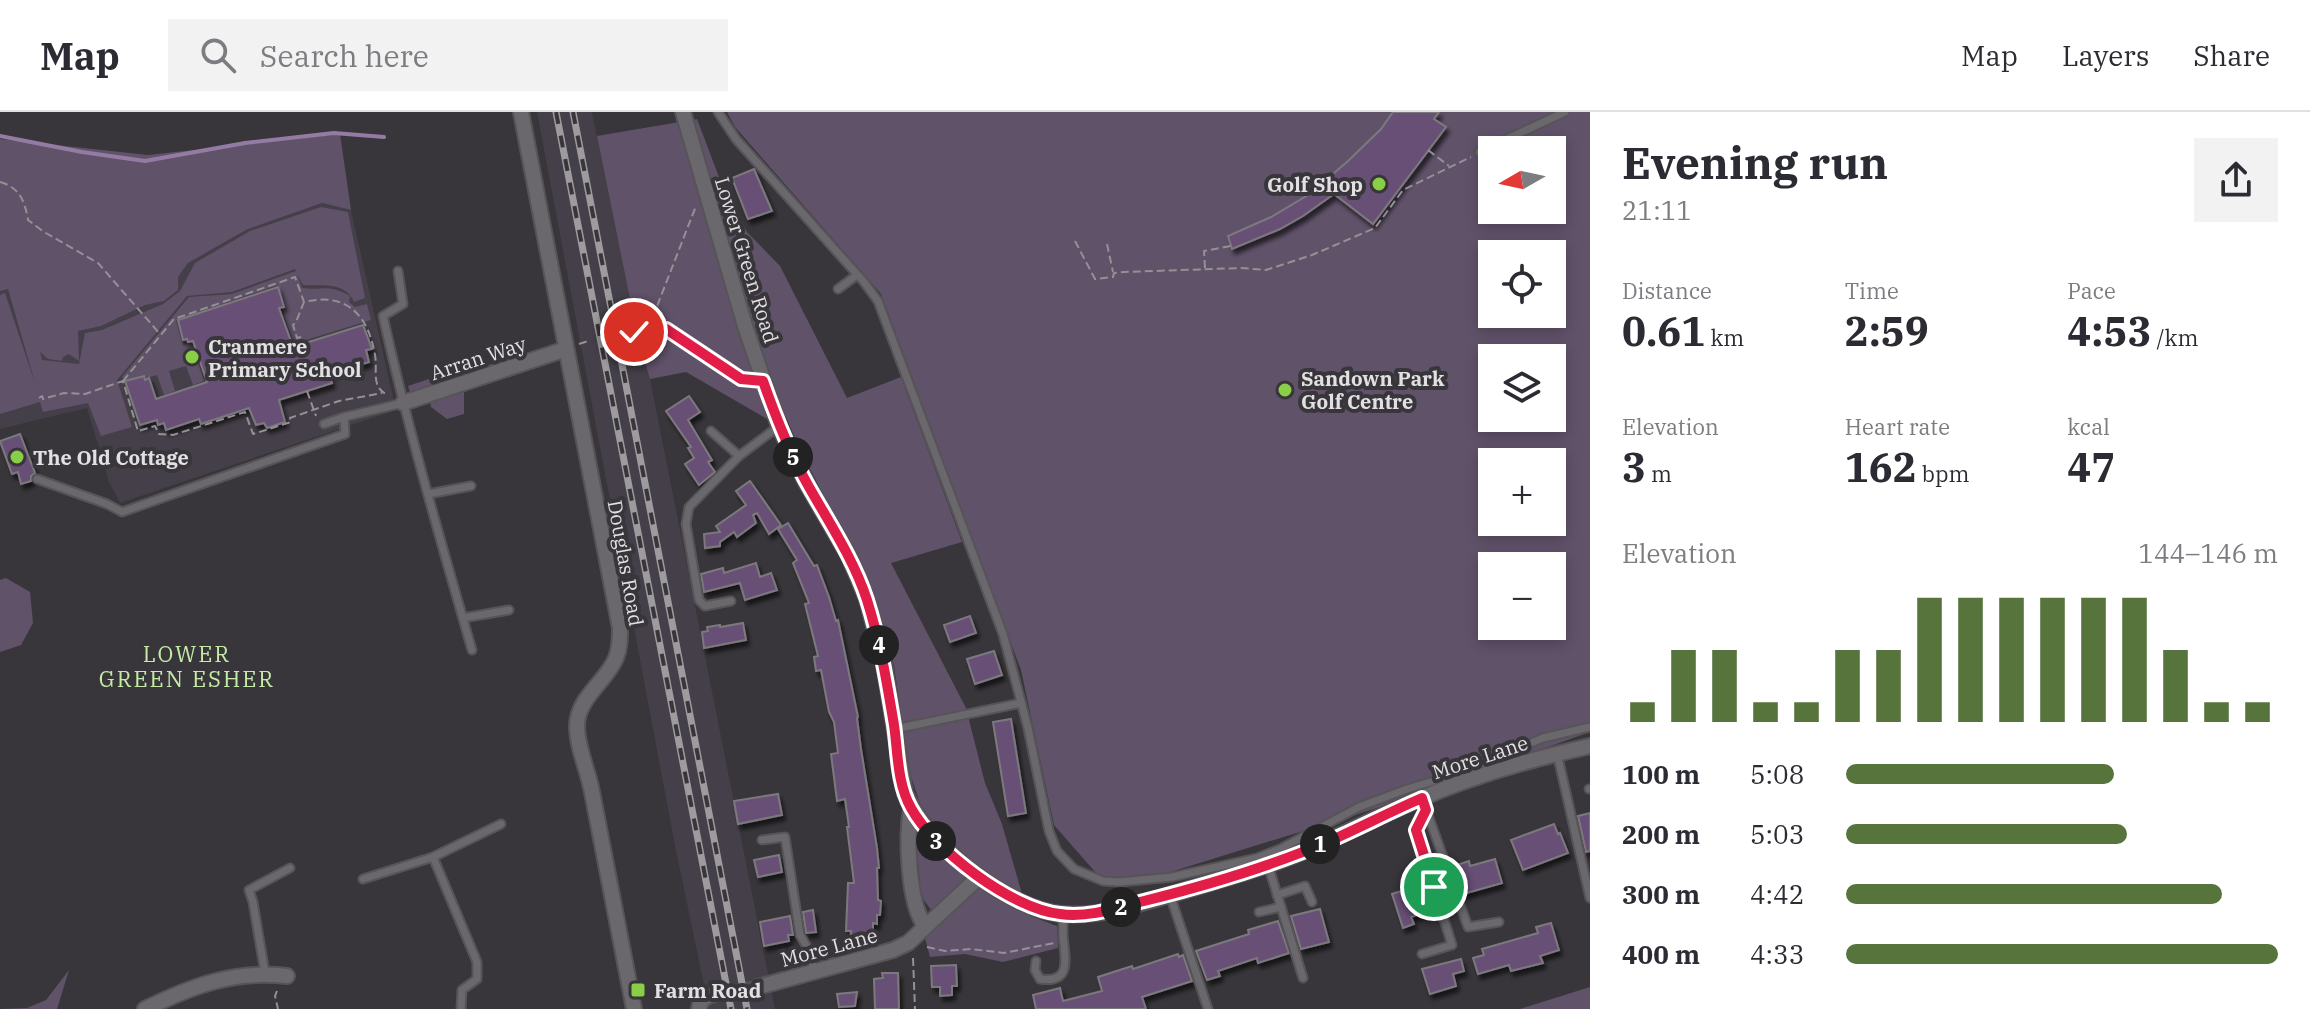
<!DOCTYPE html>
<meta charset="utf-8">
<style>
:root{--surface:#fff;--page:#f2f2f3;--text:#2b2b33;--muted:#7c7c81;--line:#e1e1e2;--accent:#56743c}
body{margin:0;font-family:"IBM Plex Serif",serif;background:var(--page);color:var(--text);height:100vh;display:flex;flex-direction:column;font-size:30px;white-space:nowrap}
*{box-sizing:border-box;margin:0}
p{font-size:26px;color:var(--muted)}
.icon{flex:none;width:44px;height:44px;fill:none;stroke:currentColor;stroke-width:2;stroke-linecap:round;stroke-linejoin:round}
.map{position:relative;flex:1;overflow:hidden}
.side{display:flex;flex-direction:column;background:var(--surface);width:720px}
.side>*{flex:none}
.needle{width:52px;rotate:261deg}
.fabs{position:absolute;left:1478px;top:24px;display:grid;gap:16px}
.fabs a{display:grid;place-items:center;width:88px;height:88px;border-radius:0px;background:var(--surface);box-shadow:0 4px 12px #0003;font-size:40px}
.pin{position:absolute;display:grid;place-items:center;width:68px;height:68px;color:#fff;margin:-34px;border:4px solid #fff;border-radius:50%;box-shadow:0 2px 8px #0007}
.km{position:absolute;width:40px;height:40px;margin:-20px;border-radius:50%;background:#222;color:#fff;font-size:22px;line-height:40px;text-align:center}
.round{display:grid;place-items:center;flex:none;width:84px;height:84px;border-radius:0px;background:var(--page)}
.headline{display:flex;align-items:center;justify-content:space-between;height:136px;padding:0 32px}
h1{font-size:44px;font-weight:700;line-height:60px}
.metrics{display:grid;grid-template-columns:repeat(3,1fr);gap:12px;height:136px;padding:8px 32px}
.metrics div{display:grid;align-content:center}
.metrics b{font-size:40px;font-weight:700}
.metrics small{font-size:22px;font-weight:400}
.metrics p{font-size:22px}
.chart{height:224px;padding:16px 32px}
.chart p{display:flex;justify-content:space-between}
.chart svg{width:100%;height:144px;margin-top:8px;stroke:var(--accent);stroke-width:6}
ul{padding:0 32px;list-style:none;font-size:26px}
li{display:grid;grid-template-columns:128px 96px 1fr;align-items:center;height:60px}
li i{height:20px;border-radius:10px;background:var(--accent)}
header{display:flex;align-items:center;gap:48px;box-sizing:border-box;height:112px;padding:0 40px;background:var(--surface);border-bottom:2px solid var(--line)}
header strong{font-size:38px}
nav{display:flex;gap:44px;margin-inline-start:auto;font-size:28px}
.search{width:560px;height:72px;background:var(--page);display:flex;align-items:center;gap:20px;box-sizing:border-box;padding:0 28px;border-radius:0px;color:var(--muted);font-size:30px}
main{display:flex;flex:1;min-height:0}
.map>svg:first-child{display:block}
.built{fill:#443f48}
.green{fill:#605269;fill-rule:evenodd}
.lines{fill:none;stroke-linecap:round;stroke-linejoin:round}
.stream{stroke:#947ba4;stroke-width:4}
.building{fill:#685076;stroke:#7c797e;stroke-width:2;filter:url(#shadow)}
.minor-tunnel{stroke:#525053;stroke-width:14;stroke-dasharray:14 7;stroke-linecap:butt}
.service-casing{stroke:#565457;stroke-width:11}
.minor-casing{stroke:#565457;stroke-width:18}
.path{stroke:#939195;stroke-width:2;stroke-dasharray:8 4;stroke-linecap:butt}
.service{stroke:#6a686c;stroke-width:7}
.minor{stroke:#6a686c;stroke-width:14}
.rail-casing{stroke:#9d9b9e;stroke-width:7}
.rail{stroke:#38363a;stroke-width:4;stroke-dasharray:12;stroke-linecap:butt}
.route-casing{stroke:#fff;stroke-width:16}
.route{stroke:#e11d48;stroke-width:10}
.poi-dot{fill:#8ace47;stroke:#38363a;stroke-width:3}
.labels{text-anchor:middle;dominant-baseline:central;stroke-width:8;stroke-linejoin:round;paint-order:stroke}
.poi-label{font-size:20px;font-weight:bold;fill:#e2e0e3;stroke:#38363a;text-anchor:start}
.street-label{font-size:20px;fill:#e2e0e3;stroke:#38363a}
.neighbourhood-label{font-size:22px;letter-spacing:2px;fill:#c5eca7;stroke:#38363a}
</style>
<header>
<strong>Map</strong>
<div class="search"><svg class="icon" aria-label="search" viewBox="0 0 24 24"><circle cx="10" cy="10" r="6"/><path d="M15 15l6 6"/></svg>Search here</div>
<nav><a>Map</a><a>Layers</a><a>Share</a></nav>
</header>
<main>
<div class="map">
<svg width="1590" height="897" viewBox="0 0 1590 897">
<defs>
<filter id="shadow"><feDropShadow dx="3" dy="5" stdDeviation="2" flood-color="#0009"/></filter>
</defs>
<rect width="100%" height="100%" fill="#38363a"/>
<!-- built -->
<g class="built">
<path d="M537,0H592L639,232L650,267L775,897H709L675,734Z"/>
<path d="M0,36L178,165L188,151L248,117L322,91L351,98L396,298L120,391L109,370L87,296L0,317Z"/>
</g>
<!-- green -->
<g class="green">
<path d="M727,0H1590V620L1374,697L1135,771L1103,769L1054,713L1021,558L881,182L735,15ZM1492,38H1552V98H1492ZM1492,142H1552V202H1492ZM1492,246H1552V306H1492ZM1492,350H1552V410H1492ZM1492,454H1552V514H1492Z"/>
<path d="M697,7L722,73L747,120L780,154L847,286L901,265L962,430L891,451L966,596L985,671L1002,712L1028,803L1057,814L1058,836L1003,850L965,842L930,845L925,826L936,811L931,798L921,784L916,724L920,692L908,655L894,553L875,485L799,335L785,303L767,307L686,260L650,267L639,232L597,24Z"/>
<path d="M340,22L351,98L322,91L248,117L188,151L178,165V178L164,189L145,193L101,214L78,219L79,249L69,242L63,245L62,249L48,247L40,240L42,248L79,252L85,221L102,218L163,192L180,179L195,151L250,119L321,95L348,100L365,186L354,190C345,169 322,174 303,173L297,162L302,176C324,179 327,171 350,184L349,190L355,195L367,192L371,208L293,232L282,197L286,196L278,173L176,208L183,233L192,231L204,269L193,273L186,254L169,259L175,279L164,283L157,263L146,266L144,263L126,268L122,265L189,185L232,182L296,159L295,157L232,180L187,184L117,268L132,315L101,324L88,291L43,300L40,290L0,302V183L5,181L35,271L8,177L0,179V27L148,43Z"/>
<path d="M474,252L479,258L480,272L464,279V302L447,307L431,295L430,289L411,283L408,274Z"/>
<path d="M6,466L30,480L33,511L21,533L0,540V468Z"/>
<path d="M69,858L57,897H0L27,896L46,888Z"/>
<path d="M1590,875V897H1520Z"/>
</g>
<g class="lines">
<!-- stream -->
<path class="stream" d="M0,24L82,40L145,49L245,31L334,21L384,25"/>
</g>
<!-- building -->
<g class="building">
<path d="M1393,0H1439L1434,7L1446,15L1373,112L1334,82L1303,104L1280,117L1232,137L1228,124L1271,105L1308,83L1347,50L1381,17Z"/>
<path d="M754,57L772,99L748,107L732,66Z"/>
<path d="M278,175L284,195L279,196L293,235L363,213L372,237L366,238L369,250L329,262L332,271L279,288L285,310L267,316L264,311L256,313L249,296L201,312L199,307L166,318L164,311L158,313L157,308L140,313L125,269L144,264L145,268L149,266L156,287L207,270L193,229L188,230L187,227L183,228L178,208Z"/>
<path d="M689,284L700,300L688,308L712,348L708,350L715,360L699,373L685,352L694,346L688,336L691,335L666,299Z"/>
<path d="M20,322L35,361L31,364V369L21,372L18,360L12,362L0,329Z"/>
<path d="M750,369L781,413L769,422L757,401L753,403L756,411L737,425L734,420L720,430V434L705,436L704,422L720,420L716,414L746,393L736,379Z"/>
<path d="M788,411L814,454L817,453L829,485L836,509L838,508L858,605L857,606L861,637L877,736L879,756H877L878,788L881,789L880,803H877V812L873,811V822H863L862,830H850L851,819H846L848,771H854L847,715H849L845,687L837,689L831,642L838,641L834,610L829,600L821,558L816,559L814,545L818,544L805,492L809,491L793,451L797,448L778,417Z"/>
<path d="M756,451L760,465L771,461L777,478L745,488L740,471L704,480L701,462L723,456L724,461Z"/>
<path d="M970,504L976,521L950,530L944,513Z"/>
<path d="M743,511L746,528L704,536L702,520L708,519L707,515L720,513V515Z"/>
<path d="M994,539L1002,563L975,572L967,547Z"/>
<path d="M1011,607L1026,701L1008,704L993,610Z"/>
<path d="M778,682L782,703L738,712L734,689Z"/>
<path d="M1590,701V739L1586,740L1578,704Z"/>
<path d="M1554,712L1558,722L1560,721L1568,741L1523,758L1511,728Z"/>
<path d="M779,743L782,760L758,765L754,748Z"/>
<path d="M1495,747L1502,771L1463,782L1454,754L1469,749L1470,754Z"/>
<path d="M1426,771L1434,797L1411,805L1414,812L1403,816L1392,782Z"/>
<path d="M1320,797L1329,830L1301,837L1291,804Z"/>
<path d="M813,798L816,820L806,821L803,800Z"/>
<path d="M790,804L793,823H788L789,829L764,834L760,810Z"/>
<path d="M1278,809L1289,841L1258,851L1257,846L1218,859L1220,864L1207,868L1196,839L1249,822L1248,818Z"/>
<path d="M1551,811L1559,838L1540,844L1543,851L1511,859L1509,853L1478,862L1473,846L1484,843L1482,837L1538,821L1536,815Z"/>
<path d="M1178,842L1179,845L1183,843L1192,869L1142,885L1146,897H1036L1033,883L1060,876L1063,889L1102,879L1098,865L1132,854L1133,857Z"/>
<path d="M1461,847L1464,859L1453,862L1456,874L1430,882L1422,857Z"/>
<path d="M956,853L957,874H952V883L940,884V875H932L931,854Z"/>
<path d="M882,861H898L899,897H875L874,867L883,866Z"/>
<path d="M857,880L855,894L839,895L837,882Z"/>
</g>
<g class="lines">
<!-- minor-tunnel -->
<path class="minor-tunnel" d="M722,880L758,875"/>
<!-- service casing -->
<g class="service-casing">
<g id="service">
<path d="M718,0L736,27L864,170L878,189L1003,522L1028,616L1049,719L1057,739L1074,757L1103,769L1119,770L1172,765L1257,746L1280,737L1359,695L1407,677L1457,662L1543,626L1590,615"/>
<path d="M1479,40L1565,0"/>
<path d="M398,159L403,192L383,204C408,317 440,427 472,538"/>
<path d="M838,177L857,163"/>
<path d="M324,312L344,305"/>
<path d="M711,319L739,344"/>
<path d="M37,367L107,392L122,400L345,322L344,305L403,291"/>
<path d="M428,382L471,374"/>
<path d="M731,489L705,494L699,488L686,412L689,395L739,344L779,314"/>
<path d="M463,506L509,498"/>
<path d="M895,617L1021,591"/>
<path d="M1557,641L1590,786"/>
<path d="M1589,677H1590"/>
<path d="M1422,686L1468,815L1499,810"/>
<path d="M762,728L785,725L800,823L810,840L814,859"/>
<path d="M433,745L477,850V867L462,878L461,897"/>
<path d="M1268,753L1303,866"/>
<path d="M363,767L433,745L501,712"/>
<path d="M1170,783L1208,897"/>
<path d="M1277,783L1305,774L1312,790"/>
<path d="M1259,800L1281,795"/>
<path d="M1422,842L1452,833L1416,718L1426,698"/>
<path d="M1036,849L1035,858L1040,867C1074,872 1064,843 1063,823C1063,816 1063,809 1063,802"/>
<path d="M265,861L253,790L249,778L290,756"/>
</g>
</g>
<!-- minor casing -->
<g class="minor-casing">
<g id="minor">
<path d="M521,0L620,516C620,526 620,536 616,546C606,570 577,586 577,614C577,636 588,658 592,680C606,752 620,825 634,897"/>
<path d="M683,0L745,214L779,314L807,372L849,444L867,487L884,552L905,681C926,731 1007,798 1062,802C1103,806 1148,789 1186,778C1213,770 1241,762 1267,753C1319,736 1367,709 1417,688C1472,664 1532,647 1590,634"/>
<path d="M403,291L566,237"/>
<path d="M911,697C906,725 908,791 925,814"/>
<path d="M758,875L893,838L908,831L979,765"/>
<path d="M145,897C192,874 234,858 287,864"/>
<path d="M699,897C700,884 711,883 722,880"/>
</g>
</g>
<!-- path -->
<g class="path">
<path d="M1428,38L1449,54"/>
<path d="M0,70C19,75 25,89 28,108L44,120L98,151L160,222"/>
<path d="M1075,129L1095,167L1113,165L1114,161L1124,160L1241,156L1266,158L1312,143L1375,116L1403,78L1471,45"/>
<path d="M1107,132L1113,160"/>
<path d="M1205,156L1204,139L1231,134"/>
<path d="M634,220L654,202L696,94"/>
<path d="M635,220L666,217L741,267L749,268"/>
<path d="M301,225L297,226L293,213L296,210L304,190C346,180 368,202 375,243C378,259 370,275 388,283"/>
<path d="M579,232L588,229"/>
<path d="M123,269L174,207L295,165L304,190"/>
<path d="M307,279L316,304"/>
<path d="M39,286L42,284L43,287L64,281L85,282L123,269L138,319L155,314L159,322L173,323L245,300L253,322L291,310L290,306L339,289L382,281"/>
<path d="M927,835L945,839L971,837L1004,841L1054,831"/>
<path d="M913,846L915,897"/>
<path d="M277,879L275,884L278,897"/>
</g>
<!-- service -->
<use href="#service" class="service"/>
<!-- minor -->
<use href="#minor" class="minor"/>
<!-- rail casing -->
<g class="rail-casing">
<g id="rail">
<path d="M556,0L731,897"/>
<path d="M573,0L747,897"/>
</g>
</g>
<!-- rail -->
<use href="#rail" class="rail"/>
</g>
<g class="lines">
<!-- route casing -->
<g class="route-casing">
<path id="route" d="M634,220L666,217L741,267L763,269C776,306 790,342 809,375C830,412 854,448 867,488C880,529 887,571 894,613C898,640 897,671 911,696C934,738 1012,797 1060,802C1088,806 1117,796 1144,789C1208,773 1273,754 1334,727C1363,714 1392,699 1422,686L1426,698L1416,718L1434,775"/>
</g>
<!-- route -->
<use href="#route" class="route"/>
</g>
<!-- markers -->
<g class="poi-dot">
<circle cx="1379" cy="72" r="8"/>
<circle cx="192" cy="245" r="8"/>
<circle cx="1285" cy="278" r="8"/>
<circle cx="17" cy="345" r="8"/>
<rect x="630" y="870" width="16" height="16" rx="4"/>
</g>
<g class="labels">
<!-- poi labels -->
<g class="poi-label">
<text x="1363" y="72" text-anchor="end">Golf Shop</text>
<text x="208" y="234">Cranmere<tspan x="208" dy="23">Primary School</tspan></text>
<text x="1301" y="266">Sandown Park<tspan x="1301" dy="23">Golf Centre</tspan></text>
<text x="33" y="345">The Old Cottage</text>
<text x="654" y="878">Farm Road</text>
</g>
<!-- street labels -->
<g class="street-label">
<text transform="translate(747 148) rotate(73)">Lower Green Road</text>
<text transform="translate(478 246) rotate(-18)">Arran Way</text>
<text transform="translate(626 451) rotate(80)">Douglas Road</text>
<text transform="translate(1480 645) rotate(-18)">More Lane</text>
<text transform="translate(829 835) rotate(-15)">More Lane</text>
</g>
<!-- neighbourhood labels -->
<g class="neighbourhood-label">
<text x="187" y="541">LOWER<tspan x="187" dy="25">GREEN ESHER</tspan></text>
</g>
</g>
</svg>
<div class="fabs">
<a><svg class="needle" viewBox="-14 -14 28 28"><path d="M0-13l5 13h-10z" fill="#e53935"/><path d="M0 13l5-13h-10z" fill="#7c7c81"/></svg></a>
<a><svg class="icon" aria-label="locate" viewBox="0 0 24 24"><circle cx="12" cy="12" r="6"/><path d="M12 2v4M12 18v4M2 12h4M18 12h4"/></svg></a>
<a><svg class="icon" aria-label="layers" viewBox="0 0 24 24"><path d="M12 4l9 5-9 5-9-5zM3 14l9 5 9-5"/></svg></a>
<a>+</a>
<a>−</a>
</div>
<div class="pin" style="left:1434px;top:775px;background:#1e9e55"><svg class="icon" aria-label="arrive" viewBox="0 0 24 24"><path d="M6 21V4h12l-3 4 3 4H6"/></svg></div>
<div class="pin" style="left:634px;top:220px;background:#d93025"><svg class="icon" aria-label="check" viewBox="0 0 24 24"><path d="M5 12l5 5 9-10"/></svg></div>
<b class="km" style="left:1320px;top:732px">1</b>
<b class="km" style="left:1121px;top:795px">2</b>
<b class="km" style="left:936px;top:729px">3</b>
<b class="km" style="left:879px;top:533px">4</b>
<b class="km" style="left:793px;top:345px">5</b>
</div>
<section class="side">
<div class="headline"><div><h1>Evening run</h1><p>21:11</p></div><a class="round"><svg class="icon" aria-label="share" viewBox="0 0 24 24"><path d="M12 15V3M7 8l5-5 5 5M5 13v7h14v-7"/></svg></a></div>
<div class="metrics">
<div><p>Distance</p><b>0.61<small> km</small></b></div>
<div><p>Time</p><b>2:59</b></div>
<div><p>Pace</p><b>4:53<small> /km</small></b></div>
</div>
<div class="metrics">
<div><p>Elevation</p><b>3<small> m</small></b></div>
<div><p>Heart rate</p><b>162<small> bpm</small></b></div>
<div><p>kcal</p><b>47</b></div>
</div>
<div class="chart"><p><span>Elevation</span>144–146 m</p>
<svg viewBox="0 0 160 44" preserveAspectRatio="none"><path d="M5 44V38M15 44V22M25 44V22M35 44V38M45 44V38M55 44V22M65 44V22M75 44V6M85 44V6M95 44V6M105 44V6M115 44V6M125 44V6M135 44V22M145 44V38M155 44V38"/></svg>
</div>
<ul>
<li><b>100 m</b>5:08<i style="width:62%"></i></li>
<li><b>200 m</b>5:03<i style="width:65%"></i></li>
<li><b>300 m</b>4:42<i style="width:87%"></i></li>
<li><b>400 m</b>4:33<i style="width:100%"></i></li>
</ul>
</section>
</main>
